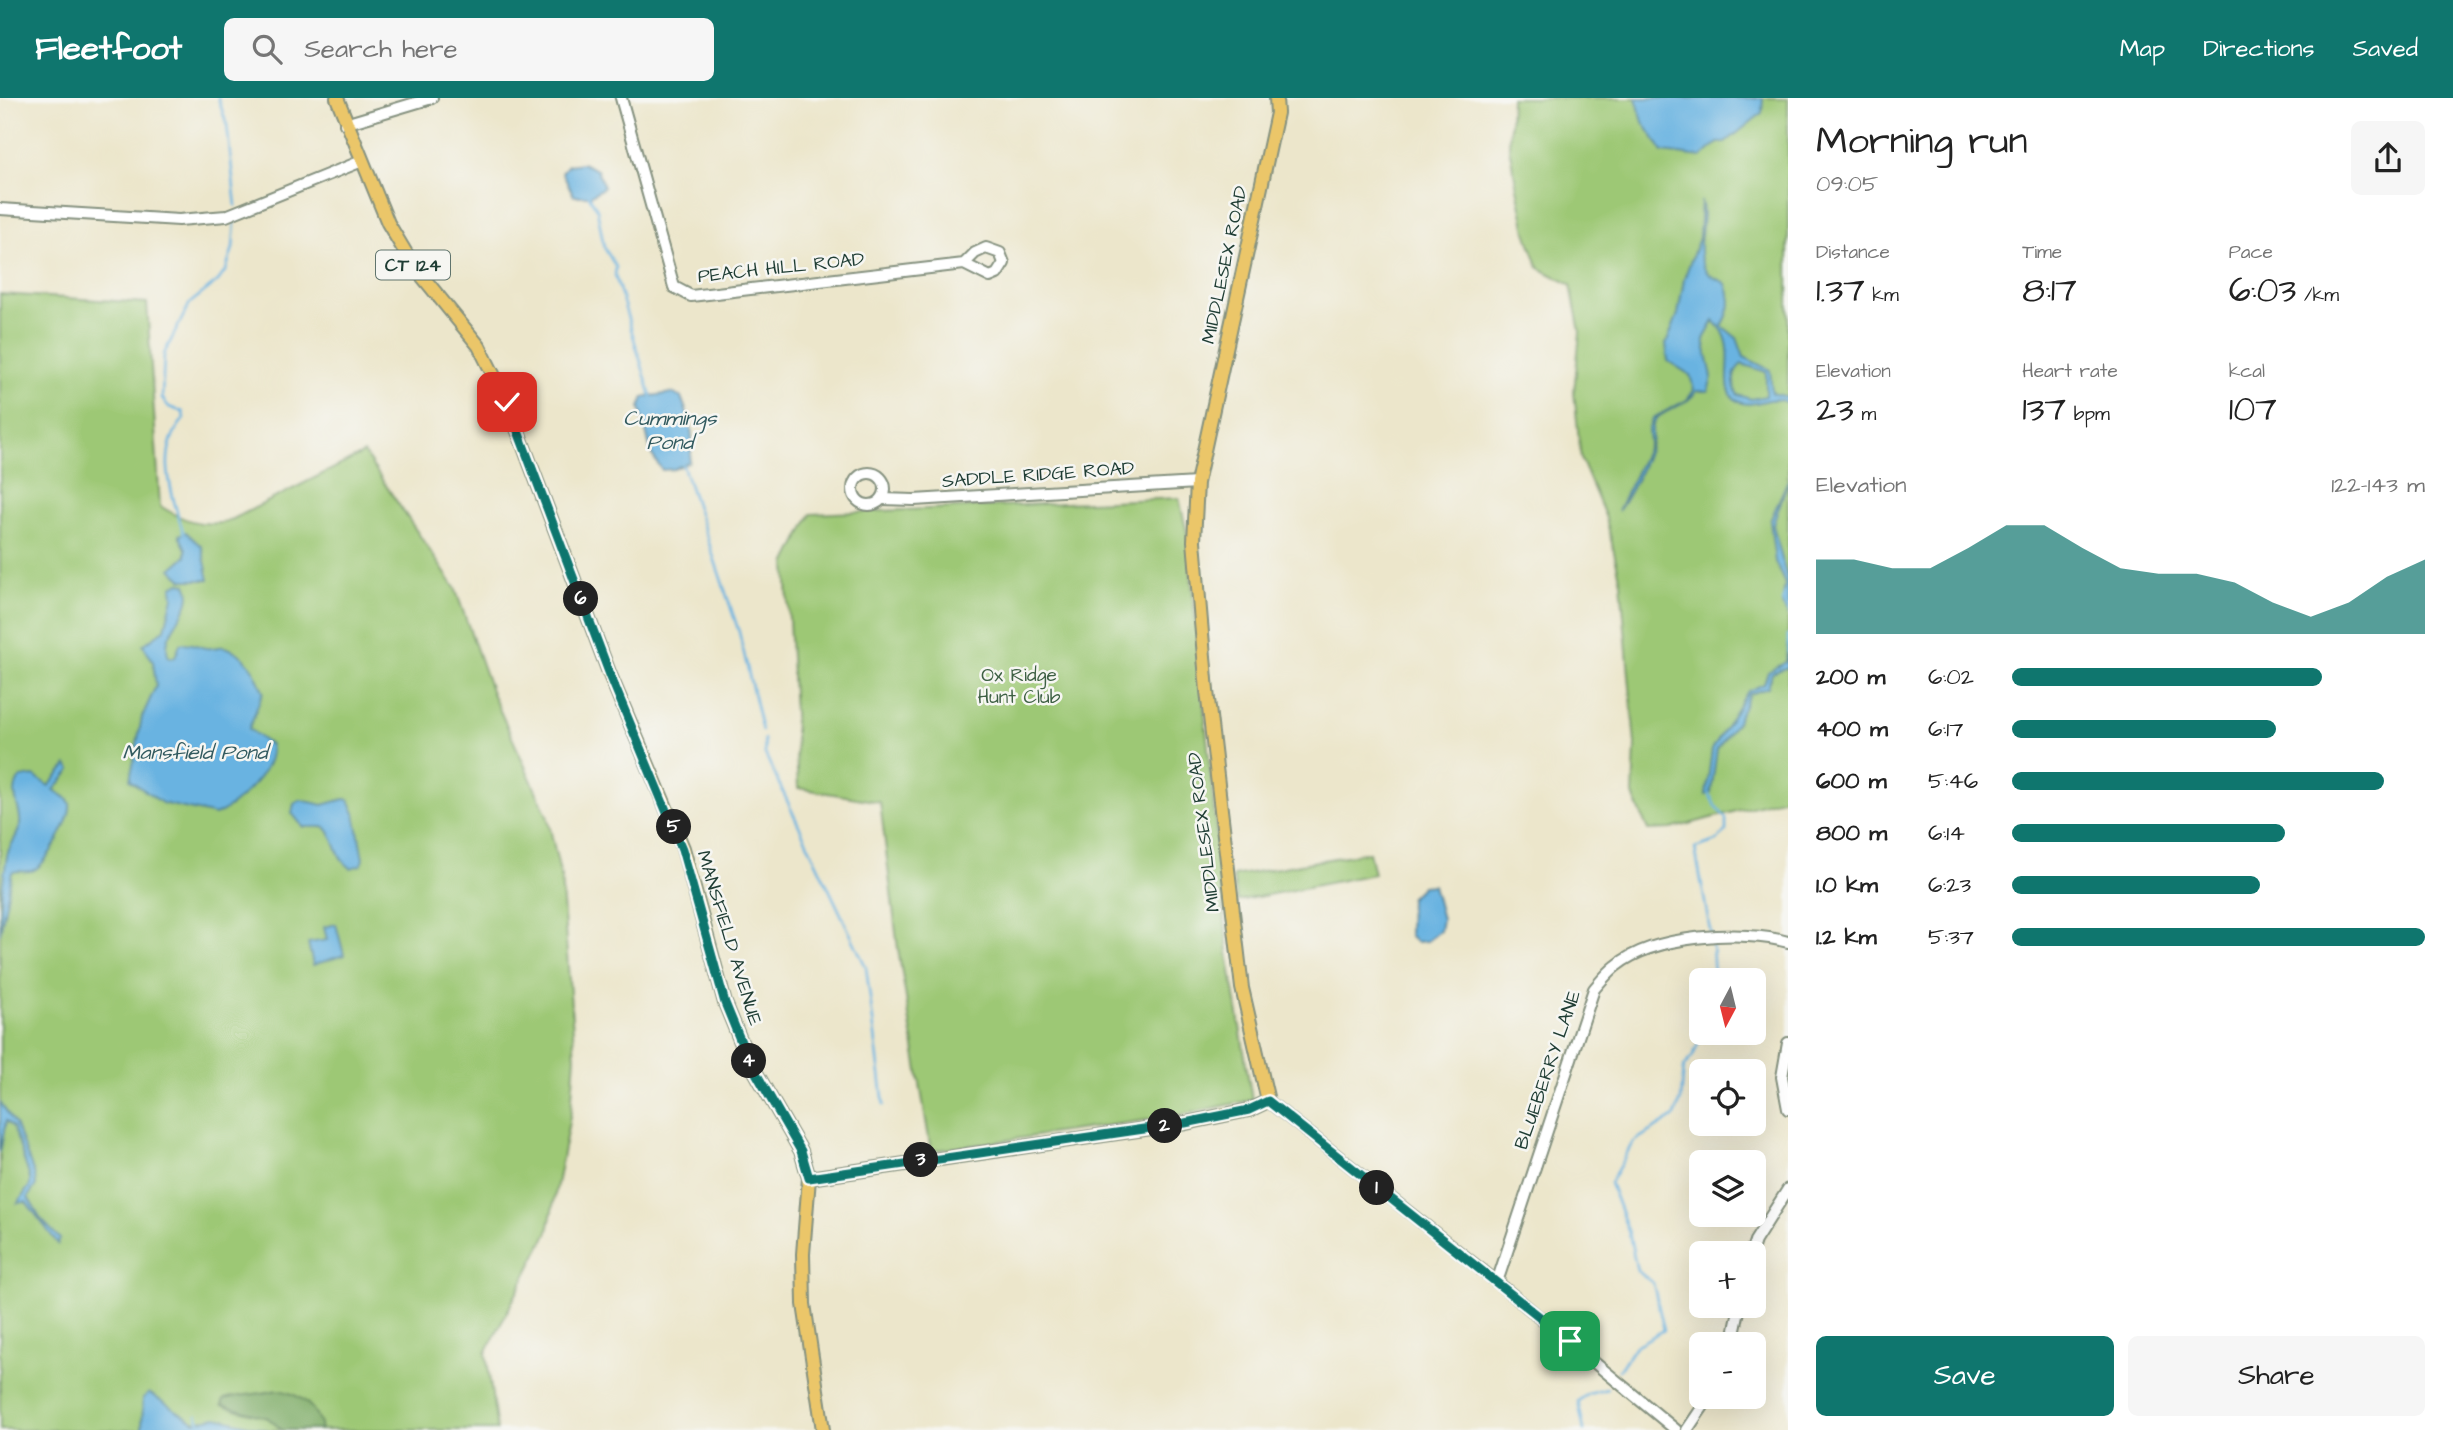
<!DOCTYPE html>
<meta charset="utf-8">
<style>
:root{--surface:#fff;--page:#f6f6f6;--text:#222;--muted:#767676;--accent:#0f766e}
body{margin:0;font-family:"Architects Daughter",sans-serif;background:var(--page);color:var(--text);height:100vh;display:flex;flex-direction:column;font-size:26px;white-space:nowrap}
*{box-sizing:border-box;margin:0}
p{font-size:23px;color:var(--muted)}
.icon{flex:none;width:38px;height:38px;fill:none;stroke:currentColor;stroke-width:2;stroke-linecap:round;stroke-linejoin:round}
.map{position:relative;flex:1;overflow:hidden}
.side{display:flex;flex-direction:column;background:var(--surface);width:665px}
.side>*{flex:none}
.needle{width:46px;rotate:187deg}
.buttons{position:absolute;left:1689px;top:870px;display:grid;gap:14px}
.buttons a{display:grid;place-items:center;width:77px;height:77px;border-radius:10px;background:var(--surface);box-shadow:0 7px 28px #0002;font-size:35px}
.pin{position:absolute;display:grid;place-items:center;width:60px;height:60px;color:#fff;margin:-30px;border-radius:14px;box-shadow:0 4px 10px #0006}
.km{position:absolute;width:35px;height:35px;margin:-18px;border-radius:50%;background:#222;color:#fff;font-size:19px;line-height:35px;text-align:center}
.round{display:grid;place-items:center;flex:none;width:74px;height:74px;border-radius:10px;background:var(--page)}
.headline{display:flex;align-items:center;justify-content:space-between;height:119px;padding:0 28px}
h1{font-size:38px;font-weight:600;line-height:52px}
.stats{display:grid;grid-template-columns:repeat(3,1fr);gap:10px;height:119px;padding:7px 28px}
.stats div{display:grid;align-content:center}
.stats b{font-size:35px;font-weight:600}
.stats small{font-size:19px;font-weight:400}
.stats p{font-size:19px}
.chart{height:196px;padding:14px 28px}
.chart p{display:flex;justify-content:space-between}
.chart svg{width:100%;height:126px;margin-top:7px;fill:var(--accent);opacity:.7}
.action{display:flex;gap:14px;margin-top:auto;padding:14px 28px}
.action a{flex:1;height:80px;border-radius:10px;background:var(--accent);color:#fff;font-size:28px;font-weight:600;line-height:80px;text-align:center}
.action a+a{background:var(--page);color:var(--text)}
ul{padding:0 28px;list-style:none;font-size:23px}
li{display:grid;grid-template-columns:112px 84px 1fr;align-items:center;height:52px}
li i{height:18px;border-radius:9px;background:var(--accent)}
header{display:flex;align-items:center;gap:42px;box-sizing:border-box;height:98px;padding:0 35px;background:var(--accent);color:#fff}
header strong{font-size:33px}
nav{display:flex;gap:38px;margin-inline-start:auto;font-size:24px}
.search{width:490px;height:63px;background:var(--page);display:flex;align-items:center;gap:18px;box-sizing:border-box;padding:0 24px;border-radius:10px;color:var(--muted);font-size:26px}
main{display:flex;flex:1;min-height:0}
.map>svg:first-child{display:block}
.green{fill:#9dc875;stroke:#5e8254;stroke-width:2}
.forest{fill:#7eac66;stroke:#4e744d;stroke-width:2}
.water{fill:#69b3e1;stroke:#44788a;stroke-width:2;fill-rule:evenodd}
.lines{fill:none;stroke-linecap:round;stroke-linejoin:round}
.stream{stroke:#69b3e1;stroke-width:2.5}
.minor-casing{stroke:#869280;stroke-width:14}
.major-casing{stroke:#869280;stroke-width:16}
.minor{stroke:#fff;stroke-width:10}
.major{stroke:#ebc669;stroke-width:12}
.route-casing{stroke:#fff;stroke-width:14}
.route{stroke:#0f766e;stroke-width:9}
.labels{text-anchor:middle;dominant-baseline:central;stroke-width:5;stroke-linejoin:round;paint-order:stroke}
.shield{fill:#f6f6f2;stroke:#60746d;stroke-width:2}
.shield-label{font-size:18px;font-weight:bold;fill:#1f3d34}
.street-label{font-size:19px;fill:#1f3d34;stroke:#f6f6f2}
.park-label{font-size:19px;fill:#3e6044;stroke:#f6f6f2}
.water-label{font-size:21px;font-style:italic;fill:#325a5f;stroke:#f6f6f2}
</style>
<header>
<strong>Fleetfoot</strong>
<div class="search"><svg class="icon" aria-label="search" viewBox="0 0 24 24"><circle cx="10" cy="10" r="6"/><path d="M15 15l6 6"/></svg>Search here</div>
<nav><a>Map</a><a>Directions</a><a>Saved</a></nav>
</header>
<main>
<div class="map">
<svg width="1788" height="1332" viewBox="0 0 1788 1332">
<rect width="100%" height="100%" fill="#f6f6f2"/>
<filter id="ink" filterUnits="userSpaceOnUse"><feTurbulence type="fractalNoise" baseFrequency=".0143" numOctaves="2"/><feDisplacementMap in="SourceGraphic" scale="14" xChannelSelector="R" yChannelSelector="G"/><feConvolveMatrix kernelMatrix="1 2 1 2 8 2 1 2 1" color-interpolation-filters="sRGB"/></filter>
<filter id="wash" filterUnits="userSpaceOnUse"><feTurbulence type="fractalNoise" baseFrequency=".00686" numOctaves="4" result="noise"/><feDisplacementMap in="SourceGraphic" scale="28" xChannelSelector="R" yChannelSelector="G"/><feGaussianBlur stdDeviation="1.57" result="paint"/><feColorMatrix in="noise" values="0 0 0 0 0 0 0 0 0 0 0 0 0 0 0 0 0 1.4 0 .05"/><feComposite in="paint" operator="in"/></filter>
<g filter="url(#wash)">
<rect width="100%" height="100%" fill="#ece6cb"/>
<!-- green -->
<g class="green">
<path d="M1511,0H1788V699L1671,731L1648,732L1633,697L1635,647L1621,484L1606,420L1581,361L1574,294L1580,234L1571,187L1539,170L1526,134L1509,50Z"/>
<path d="M0,196L147,205L160,408C183,422 199,429 227,424L364,355L455,490L492,595L547,717L561,779L575,959L571,1013L548,1134L486,1255L497,1332H0Z"/>
<path d="M1179,400L1187,435L1228,855L1252,1002L1175,1018L931,1053L898,851L880,704L798,690L786,466L811,416Z"/>
<path d="M1369,754L1374,776L1237,803L1233,778Z"/>
</g>
<!-- forest -->
<path class="forest" d="M277,1292C300,1295 318,1309 321,1332H282L268,1320L222,1307L224,1301C241,1296 259,1297 277,1292Z"/>
<!-- water -->
<g class="water">
<path d="M1636,0H1763L1762,15L1725,45H1718L1701,59L1663,54L1643,24Z"/>
<path d="M582,65L597,72L604,89L590,98H574L562,74L568,67Z"/>
<path d="M1701,103C1708,125 1691,154 1707,174C1711,180 1721,181 1726,186C1733,204 1730,214 1722,228L1737,240L1744,259L1770,272L1772,295L1788,299V306C1773,293 1751,314 1736,302C1716,287 1743,248 1714,223L1704,241L1712,279L1708,293H1697C1685,310 1660,312 1654,324C1650,332 1653,337 1651,345C1646,363 1629,399 1618,413L1649,346L1648,332L1653,320L1687,302L1694,292L1690,277L1668,263L1666,246L1678,216L1684,181L1699,140ZM1742,266L1766,274V298L1751,301L1738,297C1732,287 1732,273 1742,266Z"/>
<path d="M672,295L681,299C690,321 696,340 689,364L674,371L662,372L652,357L640,310L644,299Z"/>
<path d="M1788,382L1773,427L1788,484V517L1782,507L1785,486L1775,464L1770,423Z"/>
<path d="M186,434L202,449L209,482H183L171,471L186,458V451L179,437Z"/>
<path d="M179,485L186,486C200,512 157,532 169,560L175,559L180,546C191,543 197,549 207,550C213,551 218,548 224,549C245,553 257,576 263,594L249,631L270,647C277,670 235,709 215,717L162,705L130,682L142,619L156,588L153,564L143,547L165,531L173,499L172,489Z"/>
<path d="M1788,543V569L1772,575L1768,590L1749,596L1737,624L1717,651L1711,695L1706,697L1712,651L1748,593L1764,586L1768,574L1786,564Z"/>
<path d="M67,667L71,672L54,692C59,696 68,698 70,706C72,720 47,766 34,772C27,775 19,772 12,774L0,836C0,810 2,783 7,758C9,747 18,739 20,727C22,709 8,697 20,680L34,678L49,688Z"/>
<path d="M344,701L349,702L355,715L363,761L361,767L351,770C334,759 338,742 325,729H303L292,715L294,706L301,702L323,707Z"/>
<path d="M1433,787L1442,821L1440,833L1427,843L1416,844L1409,837L1410,800L1422,788Z"/>
<path d="M336,826L344,857L313,867L308,845L327,842L324,829Z"/>
<path d="M0,1004L15,1026L35,1078L36,1087L28,1099L40,1120L60,1141L58,1146L26,1104L18,1105L30,1087V1080L13,1029L6,1023L0,1055Z"/>
<path d="M149,1295L195,1324L216,1319L267,1332H142L143,1300Z"/>
</g>
<g class="lines">
<!-- stream -->
<g class="stream">
<path d="M218,0L227,27L236,108"/>
<path d="M587,94L597,111L604,149L616,169L615,177L651,298"/>
<path d="M682,365L739,534L762,633"/>
<path d="M184,437C173,399 154,354 184,321L183,314L169,309L162,300L164,256L190,205L218,183L226,172L233,150L235,123"/>
<path d="M1785,495L1782,504L1788,514"/>
<path d="M1788,537V554"/>
<path d="M764,641L765,656L866,869L884,1007"/>
<path d="M1709,695L1715,708L1726,720V733L1717,743L1695,750L1711,837"/>
<path d="M1712,843L1714,882"/>
<path d="M1619,1272L1635,1248L1664,1232L1653,1185L1637,1173L1629,1135L1610,1085L1633,1044L1675,1018L1681,1002L1684,968L1693,958L1703,934"/>
<path d="M197,1317L200,1324"/>
<path d="M1584,1332L1578,1303L1588,1296L1607,1291"/>
</g>
</g>
</g>
<g filter="url(#ink)">
<g class="lines">
<!-- minor casing -->
<g class="minor-casing">
<g id="minor">
<path d="M621,0L674,189L691,198L964,166L975,155L986,150L1000,155L1004,165L997,176L990,179L964,166"/>
<path d="M345,26L432,0"/>
<path d="M0,111L179,122L226,118L362,63"/>
<circle cx="869" cy="391" r="16"/>
<path d="M882,401L914,402L1197,385"/>
<path d="M1788,945L1782,979L1788,1011"/>
<path d="M1268,1003L1497,1184L1676,1332"/>
<path d="M1751,1155L1755,1143L1788,1091"/>
<path d="M1497,1184L1594,891C1601,883 1608,874 1616,868C1653,837 1744,831 1788,844"/>
<path d="M1732,1246L1740,1208"/>
<path d="M1687,1332L1710,1298"/>
</g>
</g>
<!-- major casing -->
<g class="major-casing">
<g id="major">
<path d="M337,0L388,125L413,167L479,248L507,304L610,577L683,750L725,905L748,961L801,1053L809,1080L803,1156L804,1206L823,1332"/>
<path d="M809,1080L1186,1025L1249,1012L1268,1003L1242,890L1207,593L1194,443L1197,385L1277,15L1276,0"/>
</g>
</g>
<!-- minor -->
<use href="#minor" class="minor"/>
<!-- major -->
<use href="#major" class="major"/>
</g>
</g>
<g class="lines" filter="url(#ink)">
<!-- route casing -->
<g class="route-casing">
<path id="route" d="M507,304L610,577L682,751L725,905L748,961L801,1053L809,1080L1185,1025L1249,1012L1268,1003L1570,1243"/>
</g>
<!-- route -->
<use href="#route" class="route"/>
</g>
<g class="labels">
<!-- shield labels -->
<rect class="shield" x="376" y="152.5" width="74" height="29" rx="5"/>
<g class="shield-label">
<text x="413" y="167">CT 124</text>
</g>
<!-- street labels -->
<g class="street-label">
<text transform="translate(1225 167) rotate(-78)">MIDDLESEX ROAD</text>
<text transform="translate(781 170) rotate(-6)">PEACH HILL ROAD</text>
<text transform="translate(1038 377) rotate(-4)">SADDLE RIDGE ROAD</text>
<text transform="translate(1204 734) rotate(-97)">MIDDLESEX ROAD</text>
<text transform="translate(729 840) rotate(73)">MANSFIELD AVENUE</text>
<text transform="translate(1548 972) rotate(-71)">BLUEBERRY LANE</text>
</g>
<!-- park labels -->
<g class="park-label">
<text x="1019" y="577">Ox Ridge<tspan x="1019" dy="22">Hunt Club</tspan></text>
</g>
<!-- water labels -->
<g class="water-label">
<text x="670" y="320">Cummings<tspan x="670" dy="24">Pond</tspan></text>
<text x="195" y="654">Mansfield Pond</text>
</g>
</g>
</svg>
<div class="buttons">
<a><svg class="needle" viewBox="-14 -14 28 28"><path d="M0-13l5 13h-10z" fill="#e53935"/><path d="M0 13l5-13h-10z" fill="#767676"/></svg></a>
<a><svg class="icon" aria-label="locate" viewBox="0 0 24 24"><circle cx="12" cy="12" r="6"/><path d="M12 2v4M12 18v4M2 12h4M18 12h4"/></svg></a>
<a><svg class="icon" aria-label="layers" viewBox="0 0 24 24"><path d="M12 4l9 5-9 5-9-5zM3 14l9 5 9-5"/></svg></a>
<a>+</a>
<a>−</a>
</div>
<div class="pin" style="left:1570px;top:1243px;background:#1e9e55"><svg class="icon" aria-label="arrive" viewBox="0 0 24 24"><path d="M6 21V4h12l-3 4 3 4H6"/></svg></div>
<div class="pin" style="left:507px;top:304px;background:#d93025"><svg class="icon" aria-label="check" viewBox="0 0 24 24"><path d="M5 12l5 5 9-10"/></svg></div>
<b class="km" style="left:1377px;top:1090px">1</b>
<b class="km" style="left:1165px;top:1028px">2</b>
<b class="km" style="left:921px;top:1062px">3</b>
<b class="km" style="left:749px;top:963px">4</b>
<b class="km" style="left:674px;top:729px">5</b>
<b class="km" style="left:581px;top:501px">6</b>
</div>
<section class="side">
<div class="headline"><div><h1>Morning run</h1><p>09:05</p></div><a class="round"><svg class="icon" aria-label="share" viewBox="0 0 24 24"><path d="M12 15V3M7 8l5-5 5 5M5 13v7h14v-7"/></svg></a></div>
<div class="stats">
<div><p>Distance</p><b>1.37<small> km</small></b></div>
<div><p>Time</p><b>8:17</b></div>
<div><p>Pace</p><b>6:03<small> /km</small></b></div>
</div>
<div class="stats">
<div><p>Elevation</p><b>23<small> m</small></b></div>
<div><p>Heart rate</p><b>137<small> bpm</small></b></div>
<div><p>kcal</p><b>107</b></div>
</div>
<div class="chart"><p><span>Elevation</span>122–143 m</p>
<svg viewBox="0 0 160 44" preserveAspectRatio="none"><path d="M0 44V18L10 18L20 21L30 21L40 14L50 6L60 6L70 14L80 21L90 23L100 23L110 26L120 33L130 38L140 33L150 24L160 18V44z"/></svg>
</div>
<ul>
<li><b>200 m</b>6:02<i style="width:75%"></i></li>
<li><b>400 m</b>6:17<i style="width:64%"></i></li>
<li><b>600 m</b>5:46<i style="width:90%"></i></li>
<li><b>800 m</b>6:14<i style="width:66%"></i></li>
<li><b>1.0 km</b>6:23<i style="width:60%"></i></li>
<li><b>1.2 km</b>5:37<i style="width:100%"></i></li>
</ul>
<div class="action"><a>Save</a><a>Share</a></div>
</section>
</main>
